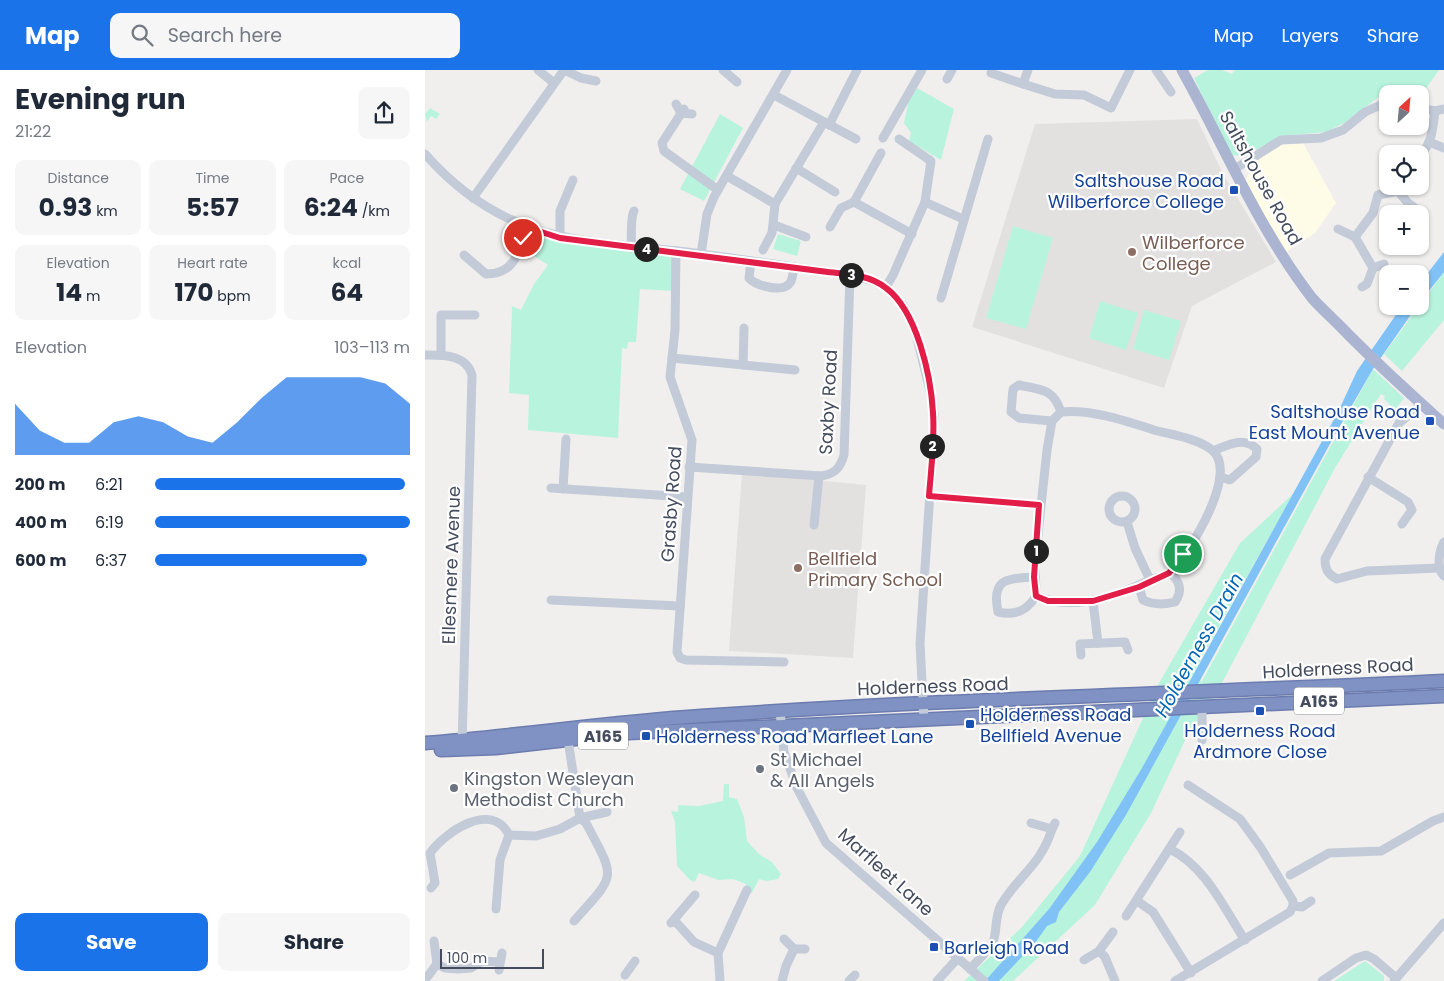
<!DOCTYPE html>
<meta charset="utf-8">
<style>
:root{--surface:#fff;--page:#f6f6f7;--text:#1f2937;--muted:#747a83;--accent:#1a73e8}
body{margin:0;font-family:Poppins,sans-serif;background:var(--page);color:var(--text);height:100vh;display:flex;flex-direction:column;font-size:19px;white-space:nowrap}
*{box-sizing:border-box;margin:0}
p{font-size:16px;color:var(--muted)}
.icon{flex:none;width:28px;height:28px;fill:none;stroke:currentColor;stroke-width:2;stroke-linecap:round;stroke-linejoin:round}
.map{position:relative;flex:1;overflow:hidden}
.panel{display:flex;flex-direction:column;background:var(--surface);width:425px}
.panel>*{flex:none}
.needle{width:32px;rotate:26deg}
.tools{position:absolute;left:954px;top:15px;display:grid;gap:10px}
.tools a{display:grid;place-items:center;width:50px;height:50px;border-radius:10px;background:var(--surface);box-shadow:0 1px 4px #0004;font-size:25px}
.scale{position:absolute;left:15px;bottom:12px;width:104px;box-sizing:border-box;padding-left:5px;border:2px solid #444c5e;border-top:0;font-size:14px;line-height:18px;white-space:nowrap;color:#444c5e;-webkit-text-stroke:4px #fff;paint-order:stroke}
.pin{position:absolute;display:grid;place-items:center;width:42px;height:42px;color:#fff;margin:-21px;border:2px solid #fff;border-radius:50%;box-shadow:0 1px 5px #0007}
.km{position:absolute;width:25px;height:25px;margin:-12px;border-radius:50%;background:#222;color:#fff;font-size:14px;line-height:25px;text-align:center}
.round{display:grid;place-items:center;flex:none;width:52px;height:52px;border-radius:10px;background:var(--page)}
.head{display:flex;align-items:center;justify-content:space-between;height:85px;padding:0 15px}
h1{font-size:28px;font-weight:700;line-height:38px}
.figures{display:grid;grid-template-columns:repeat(3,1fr);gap:8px;height:85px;padding:5px 15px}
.figures div{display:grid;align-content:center;border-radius:10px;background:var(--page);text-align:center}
.figures b{font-size:25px;font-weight:700}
.figures small{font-size:14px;font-weight:400}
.figures p{font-size:14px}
.chart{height:140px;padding:10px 15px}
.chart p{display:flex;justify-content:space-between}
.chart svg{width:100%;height:90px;margin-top:5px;fill:var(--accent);opacity:.7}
.button{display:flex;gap:10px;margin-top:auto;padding:10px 15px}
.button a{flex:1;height:58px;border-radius:10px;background:var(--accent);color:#fff;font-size:20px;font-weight:700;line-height:58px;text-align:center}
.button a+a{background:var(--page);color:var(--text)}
ul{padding:0 15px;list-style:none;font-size:16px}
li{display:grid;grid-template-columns:80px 60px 1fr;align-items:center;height:38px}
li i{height:12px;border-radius:6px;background:var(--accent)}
header{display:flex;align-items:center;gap:30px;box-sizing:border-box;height:70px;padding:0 25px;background:var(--accent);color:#fff}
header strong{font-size:24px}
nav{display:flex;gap:28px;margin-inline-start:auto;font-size:18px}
.search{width:350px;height:45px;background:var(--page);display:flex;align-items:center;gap:12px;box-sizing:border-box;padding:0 18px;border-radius:10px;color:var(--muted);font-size:19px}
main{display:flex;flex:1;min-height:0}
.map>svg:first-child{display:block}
.commercial{fill:#fefce6}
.education{fill:#e3e0e0}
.green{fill:#b8f4dd}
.water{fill:#80c2f6}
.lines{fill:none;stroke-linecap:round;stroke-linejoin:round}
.highway-casing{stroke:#6c7caf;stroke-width:15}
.minor{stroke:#c3cad8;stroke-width:9}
.major{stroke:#abb5d1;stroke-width:11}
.highway{stroke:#8092c3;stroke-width:12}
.route-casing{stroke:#fff;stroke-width:10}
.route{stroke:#e11d48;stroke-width:6}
.transit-dot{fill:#1a4fb4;stroke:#fff;stroke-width:2}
.education-dot{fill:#8d6e63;stroke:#fff;stroke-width:2}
.worship-dot{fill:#6b7280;stroke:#fff;stroke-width:2}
.labels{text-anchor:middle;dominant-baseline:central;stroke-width:4.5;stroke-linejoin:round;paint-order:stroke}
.shield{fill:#fff;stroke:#7c828e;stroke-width:1}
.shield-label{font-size:16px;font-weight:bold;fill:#444c5e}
.street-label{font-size:18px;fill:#444c5e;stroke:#fff}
.transit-label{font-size:18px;fill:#164399;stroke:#fff;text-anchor:start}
.education-label{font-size:18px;fill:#785e54;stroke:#fff;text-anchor:start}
.worship-label{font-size:18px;fill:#5b616d;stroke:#fff;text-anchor:start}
.water-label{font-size:19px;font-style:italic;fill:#0066b6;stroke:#fff}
</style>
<header>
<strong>Map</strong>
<div class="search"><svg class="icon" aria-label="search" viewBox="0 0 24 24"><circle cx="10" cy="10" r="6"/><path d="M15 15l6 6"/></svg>Search here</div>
<nav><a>Map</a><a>Layers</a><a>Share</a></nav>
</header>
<main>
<section class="panel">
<div class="head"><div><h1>Evening run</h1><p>21:22</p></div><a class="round"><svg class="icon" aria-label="share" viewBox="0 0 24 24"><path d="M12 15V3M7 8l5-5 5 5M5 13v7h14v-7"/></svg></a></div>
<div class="figures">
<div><p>Distance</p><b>0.93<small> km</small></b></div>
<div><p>Time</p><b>5:57</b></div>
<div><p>Pace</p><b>6:24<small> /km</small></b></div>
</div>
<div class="figures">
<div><p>Elevation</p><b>14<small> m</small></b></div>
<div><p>Heart rate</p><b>170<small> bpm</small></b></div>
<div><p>kcal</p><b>64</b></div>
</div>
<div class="chart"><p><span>Elevation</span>103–113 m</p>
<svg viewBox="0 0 160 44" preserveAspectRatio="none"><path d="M0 44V19L10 32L20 38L30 38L40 28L50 25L60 28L70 35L80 38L90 28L100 16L110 6L120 6L130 6L140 6L150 9L160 19V44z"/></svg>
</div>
<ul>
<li><b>200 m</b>6:21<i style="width:98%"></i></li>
<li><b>400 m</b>6:19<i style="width:100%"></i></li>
<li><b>600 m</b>6:37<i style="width:83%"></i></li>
</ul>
<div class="button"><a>Save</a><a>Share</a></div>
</section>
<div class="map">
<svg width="1019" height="911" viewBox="0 0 1019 911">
<rect width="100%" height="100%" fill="#f1efee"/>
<!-- commercial -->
<path class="commercial" d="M878,73L911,133L890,163L861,182L820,111L831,91L858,74Z"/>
<!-- education -->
<g class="education">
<path d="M772,49L798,104L851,192L767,236L739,318L547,257L610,54Z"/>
<path d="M317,403L441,415L428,588L304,581Z"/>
</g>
<!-- green -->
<g class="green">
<path d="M783,0H797L807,4L810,0H1014L995,27V24H962V27H954L919,53L901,62L856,66L818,87L805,84L769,8Z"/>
<path d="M492,18L529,39L516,90L484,71L486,63L479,53L483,33Z"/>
<path d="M5,38L15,44L11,49L6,46L2,52L0,44Z"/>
<path d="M295,44L318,58L279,131L255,119Z"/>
<path d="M588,156L628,168L601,259L561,248Z"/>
<path d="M103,161L256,184L248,221L215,219L211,272H203L202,279L197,278L193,368L103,360L104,325L84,323L87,236L96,240L109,214L123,195L100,180Z"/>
<path d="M353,164L376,171L372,186L348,179Z"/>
<path d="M1019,202V250L977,301L959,284Z"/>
<path d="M675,231L713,243L701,280L664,268Z"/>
<path d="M719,240L756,251L744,290L708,279Z"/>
<path d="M948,299L979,328L970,340L959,329L960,326L956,324L950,333L910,398L797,613L764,662L726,743L670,835L588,911H539L597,857L655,786L734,613L815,473L868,424L774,593L776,613Z"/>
<path d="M299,714H304V727L312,729L319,747L322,771L335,785L347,792L356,804L353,809L342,811L334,809L327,823L320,821L321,814L308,809L293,810L274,803L270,812L265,810L252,796L250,752L246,741L253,742V735L274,736L298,731Z"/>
<path d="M940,891L959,906V911H909Z"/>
</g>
<!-- water -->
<g class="water">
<path d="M1019,182V202L995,232V213Z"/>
<path d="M977,236H992L948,299L911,363L701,745L665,802L634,842L631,852L622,856L610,873L574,911H560L624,839L672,772L717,698L913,342L932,301Z"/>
</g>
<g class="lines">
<!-- highway casing -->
<g class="highway-casing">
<g id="highway">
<path d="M0,673C92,666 184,652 276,646C523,629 771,623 1019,611"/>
<path d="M16,680L71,678L203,663L1019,626"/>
</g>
</g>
<!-- minor -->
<g class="minor">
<path d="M113,0L129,13"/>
<path d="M139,0L156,8L171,11"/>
<path d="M298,0L312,12"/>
<path d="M731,0L746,22"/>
<path d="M566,3L598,14L603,0"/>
<path d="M522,9L527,0"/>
<path d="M598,14L630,24L659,25L686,38L705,0"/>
<path d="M349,25L431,69"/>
<path d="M251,34L256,43L267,44"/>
<path d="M995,38L1010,41L1019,39"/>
<path d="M259,39L237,73L239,81L293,120"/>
<path d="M404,55L432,0"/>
<path d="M458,68L497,0"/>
<path d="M474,69L506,91L500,132L538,149"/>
<path d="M1004,72L1019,78"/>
<path d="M456,83L429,132L487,164"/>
<path d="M0,84C76,170 148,170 253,181C310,188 368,197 425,205L452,212L461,217L478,235L490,260L506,325L509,344L507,391L495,574L499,649"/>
<path d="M995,86C1007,73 1008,58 1010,41"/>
<path d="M371,98L410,122"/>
<path d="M808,100L856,70L896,68L918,60L940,42L962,32"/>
<path d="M302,106L350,134L347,163L338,180"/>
<path d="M973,121L983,133L998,144"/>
<path d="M48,128L139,0"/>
<path d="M350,134L399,52"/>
<path d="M349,155L381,167"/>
<path d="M405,157L416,138L429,132"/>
<path d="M913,159L930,167"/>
<path d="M135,168V141L148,110"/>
<path d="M206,178C207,167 205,148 209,141"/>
<path d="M251,181L250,260L245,307L267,370L252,582L255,588L261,590L359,592"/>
<path d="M276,184L282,144L289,127L362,0"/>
<path d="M39,185L61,204C90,204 94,182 101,157"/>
<path d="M326,191L324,208C331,216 358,223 365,213C368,209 368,202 369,197"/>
<path d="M948,198L959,194"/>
<path d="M461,217L468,205L500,132"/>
<path d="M937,217L942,214L948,198L930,167L948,143L953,125L973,121L977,116"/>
<path d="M516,228L563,69"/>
<path d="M0,285C18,285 41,284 47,305L37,676"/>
<path d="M16,285V245H50"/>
<path d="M247,288L370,300"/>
<path d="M318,295L319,258"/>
<path d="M997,334L974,353L900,489C900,500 903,504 912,509L942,501L1014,498"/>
<path d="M636,342C666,339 701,351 729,360C747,365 772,368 787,380C815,403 764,483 746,502C741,507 731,507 725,510C691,526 648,542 611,526L610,492L622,380L627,351Z"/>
<path d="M627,351L594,348L586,342L588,319L594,315C616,320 628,318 636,342"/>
<path d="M788,381C803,375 818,366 832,379L831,387L805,410L795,407"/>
<path d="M264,397L396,406C410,404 415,398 419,385L425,205"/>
<path d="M943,407L983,432L987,440L977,454"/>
<path d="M126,418L262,427"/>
<path d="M138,419L141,369"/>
<circle cx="697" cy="439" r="13"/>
<path d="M504,426L614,435"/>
<path d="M702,452L710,478L725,510"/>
<path d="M389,455L394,406"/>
<path d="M1019,472C1014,481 1011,498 1019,506"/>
<path d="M609,507C582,509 566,508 573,542C590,546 602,541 611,526"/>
<path d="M714,517L718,530C729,535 739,535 750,532C758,521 755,511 745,503"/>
<path d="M126,530L255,536"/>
<path d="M668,531L673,573"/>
<path d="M656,585L655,574L700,572L703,580"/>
<path d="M777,636V670"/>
<path d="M355,641L359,682L372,718L401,773L559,911"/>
<path d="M143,670L155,748L161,753C191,810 192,803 149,851"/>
<path d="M606,753L627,759L630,753"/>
<path d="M745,779C782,798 798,837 820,870"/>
<path d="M865,805L904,783L956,781L1008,751L1019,747"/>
<path d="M6,818L10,813L5,783C20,762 67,730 84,765"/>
<path d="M712,831L728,842L766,903"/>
<path d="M868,836L877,837L886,831"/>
<path d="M71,839L75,790L84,765L111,766L135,759L155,748L182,742"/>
<path d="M701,846L755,762"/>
<path d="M249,850L269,872L293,883"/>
<path d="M246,853L270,825"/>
<path d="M359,869L369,879H380"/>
<path d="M9,871L12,894L20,898L33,899L46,898L57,891L74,892"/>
<path d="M674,881L680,887L690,911"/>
<path d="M659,890L674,881L688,862"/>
<path d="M545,899C552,891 566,879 569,869C572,858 570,846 576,835C593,806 616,795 627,759"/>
<path d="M74,900L77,883"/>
<path d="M200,905L210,891"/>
<path d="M0,910L12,894"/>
<path d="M295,911L293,883L322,820"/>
<path d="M357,911L361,896L369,879"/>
<path d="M424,911L430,905"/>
<path d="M512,911L533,888"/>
<path d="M750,911L865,842L868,836V831L836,778L815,749L763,715"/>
<path d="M897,911L931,888L941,885L949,889L971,908"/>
<path d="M969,911L1019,853"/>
</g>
<!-- major -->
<path class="major" d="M757,0C800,77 833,158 887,228C895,237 905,246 914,255C947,289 983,322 1019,354"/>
<!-- highway -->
<use href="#highway" class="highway"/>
</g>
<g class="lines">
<!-- route casing -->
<g class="route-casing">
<path id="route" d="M98,168L101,157L135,168L403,202C423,204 445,205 461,218C492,241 506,306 508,343C510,370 506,399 504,426L614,435L609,507L611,526L623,531H668L714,517L744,503L758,484"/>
</g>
<!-- route -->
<use href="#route" class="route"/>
</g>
<!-- markers -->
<g class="transit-dot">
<rect x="804" y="115" width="10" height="10" rx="2.5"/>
<rect x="1000" y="346" width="10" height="10" rx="2.5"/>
<rect x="830" y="636" width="10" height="10" rx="2.5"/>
<rect x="540" y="649" width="10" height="10" rx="2.5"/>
<rect x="216" y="661" width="10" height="10" rx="2.5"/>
<rect x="504" y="872" width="10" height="10" rx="2.5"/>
</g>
<g class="education-dot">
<circle cx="707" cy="182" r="5"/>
<circle cx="373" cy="498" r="5"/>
</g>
<g class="worship-dot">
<circle cx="335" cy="699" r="5"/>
<circle cx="29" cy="718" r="5"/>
</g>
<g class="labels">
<!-- shield labels -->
<g class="shield">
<rect x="869" y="617.5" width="50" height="27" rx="4"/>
<rect x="153" y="652.5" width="50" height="27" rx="4"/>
</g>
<g class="shield-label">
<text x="894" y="631">A165</text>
<text x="178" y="666">A165</text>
</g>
<!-- street labels -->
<g class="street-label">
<text transform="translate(836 108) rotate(61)">Saltshouse Road</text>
<text transform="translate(403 332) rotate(-87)">Saxby Road</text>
<text transform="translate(246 434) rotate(-86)">Grasby Road</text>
<text transform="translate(26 495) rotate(-88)">Ellesmere Avenue</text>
<text transform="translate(913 598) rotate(-3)">Holderness Road</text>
<text transform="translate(508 616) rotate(-2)">Holderness Road</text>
<text transform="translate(461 802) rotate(42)">Marfleet Lane</text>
</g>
<!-- transit labels -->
<g class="transit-label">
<text x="799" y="110" text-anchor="end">Saltshouse Road<tspan x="799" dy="21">Wilberforce College</tspan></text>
<text x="995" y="341" text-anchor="end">Saltshouse Road<tspan x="995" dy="21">East Mount Avenue</tspan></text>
<text x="555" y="644">Holderness Road<tspan x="555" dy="21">Bellfield Avenue</tspan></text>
<text x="835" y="660" text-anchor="middle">Holderness Road<tspan x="835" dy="21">Ardmore Close</tspan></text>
<text x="231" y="666">Holderness Road Marfleet Lane</text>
<text x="519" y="877">Barleigh Road</text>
</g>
<!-- education labels -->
<g class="education-label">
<text x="717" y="172">Wilberforce<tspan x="717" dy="21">College</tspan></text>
<text x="383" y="488">Bellfield<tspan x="383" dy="21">Primary School</tspan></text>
</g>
<!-- worship labels -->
<g class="worship-label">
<text x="345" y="689">St Michael<tspan x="345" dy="21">&amp; All Angels</tspan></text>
<text x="39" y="708">Kingston Wesleyan<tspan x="39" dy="21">Methodist Church</tspan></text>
</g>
<!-- water labels -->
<g class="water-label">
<text transform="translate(774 575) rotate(-61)">Holderness Drain</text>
</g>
</g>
</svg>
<div class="tools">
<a><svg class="needle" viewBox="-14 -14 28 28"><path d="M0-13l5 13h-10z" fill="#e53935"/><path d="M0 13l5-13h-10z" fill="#747a83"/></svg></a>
<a><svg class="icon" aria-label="locate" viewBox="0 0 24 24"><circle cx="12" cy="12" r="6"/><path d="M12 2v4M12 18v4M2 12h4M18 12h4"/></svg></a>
<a>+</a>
<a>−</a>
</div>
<div class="scale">100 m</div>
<div class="pin" style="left:758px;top:484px;background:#1e9e55"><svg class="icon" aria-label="arrive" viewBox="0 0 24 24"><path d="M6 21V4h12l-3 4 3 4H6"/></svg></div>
<div class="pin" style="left:98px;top:168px;background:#d93025"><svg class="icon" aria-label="check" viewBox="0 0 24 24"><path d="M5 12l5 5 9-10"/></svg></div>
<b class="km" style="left:611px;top:481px">1</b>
<b class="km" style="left:507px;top:376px">2</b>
<b class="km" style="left:426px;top:205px">3</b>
<b class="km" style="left:221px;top:179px">4</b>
</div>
</main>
